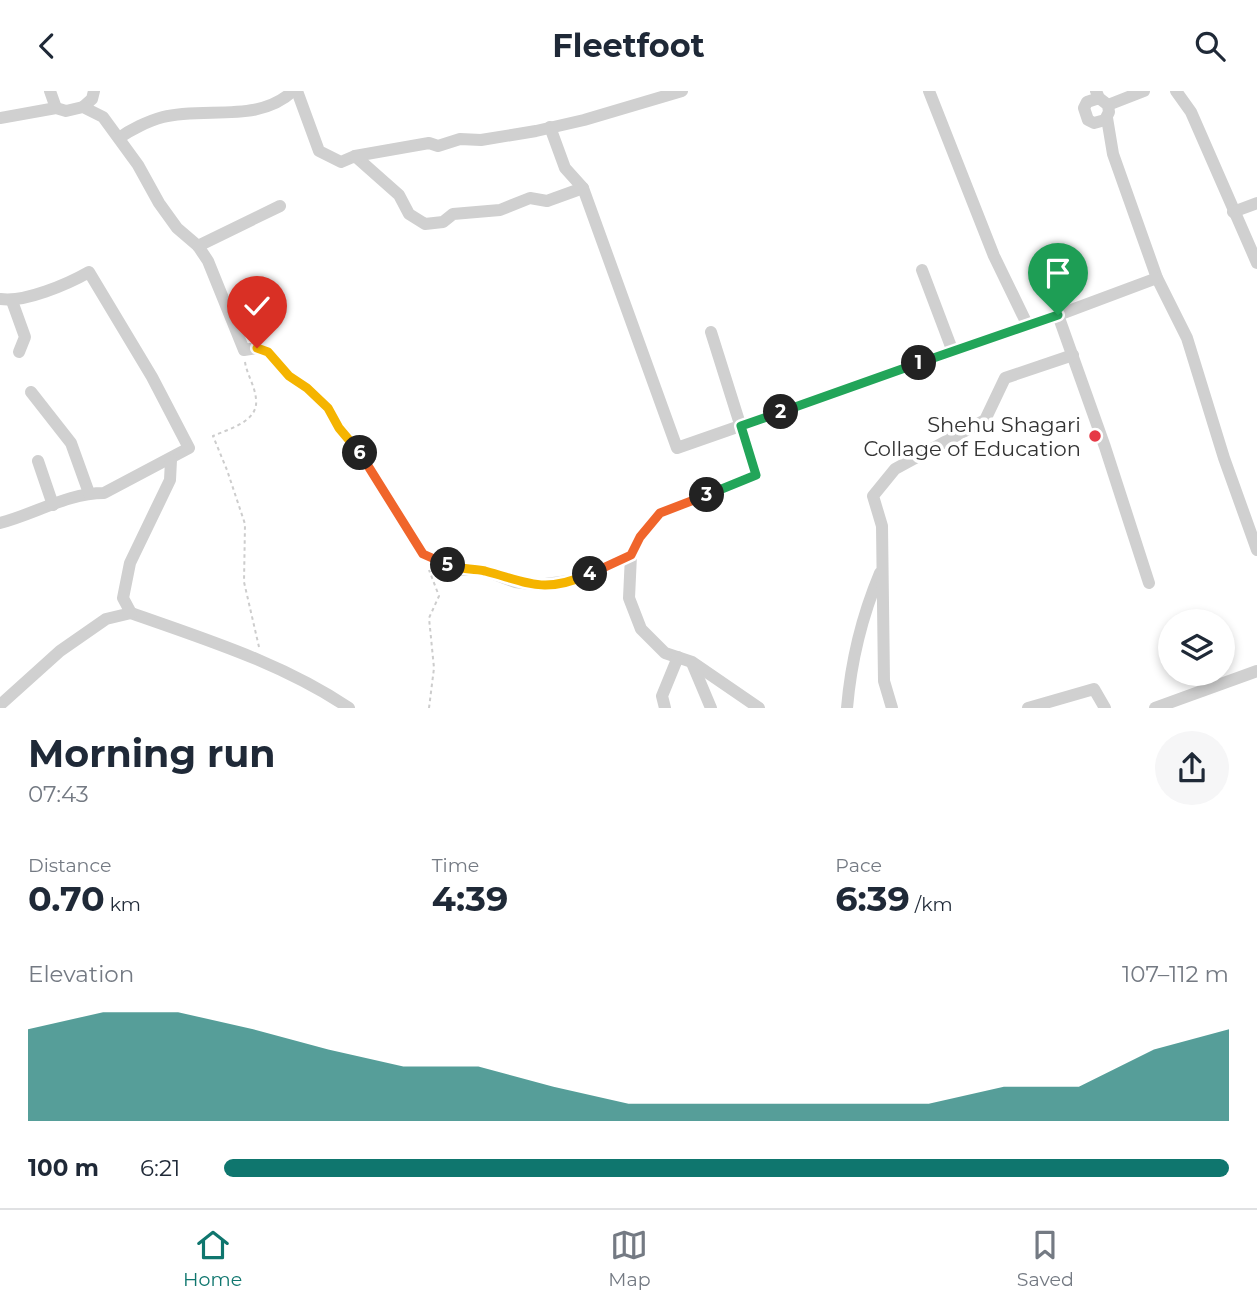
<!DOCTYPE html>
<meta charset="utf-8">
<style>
:root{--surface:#fff;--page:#f6f6f7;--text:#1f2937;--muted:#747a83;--line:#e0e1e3;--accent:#0f766e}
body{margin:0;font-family:Montserrat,sans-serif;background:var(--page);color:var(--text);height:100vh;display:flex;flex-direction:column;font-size:26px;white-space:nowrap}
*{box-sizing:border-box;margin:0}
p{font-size:23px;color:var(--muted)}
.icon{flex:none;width:38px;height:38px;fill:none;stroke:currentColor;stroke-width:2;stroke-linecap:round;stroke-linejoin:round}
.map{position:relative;height:617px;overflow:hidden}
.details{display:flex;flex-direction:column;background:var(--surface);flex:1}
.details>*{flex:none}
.controls{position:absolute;left:1158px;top:518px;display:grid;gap:14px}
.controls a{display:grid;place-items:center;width:77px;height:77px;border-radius:50%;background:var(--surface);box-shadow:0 4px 10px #0003;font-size:35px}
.pin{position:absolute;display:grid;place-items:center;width:60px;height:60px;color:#fff;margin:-72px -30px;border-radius:50% 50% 50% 0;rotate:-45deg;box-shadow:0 0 7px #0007}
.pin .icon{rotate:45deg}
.km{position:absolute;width:35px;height:35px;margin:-18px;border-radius:50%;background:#222;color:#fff;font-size:19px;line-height:35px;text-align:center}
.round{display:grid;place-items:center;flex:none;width:74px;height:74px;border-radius:37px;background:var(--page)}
.headline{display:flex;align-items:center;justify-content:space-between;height:119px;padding:0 28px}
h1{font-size:38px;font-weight:700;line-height:52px}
.stats{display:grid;grid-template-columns:repeat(3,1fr);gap:10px;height:119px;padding:7px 28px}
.stats div{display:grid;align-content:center}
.stats b{font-size:35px;font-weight:700}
.stats small{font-size:19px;font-weight:400}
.stats p{font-size:19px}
.chart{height:196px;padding:14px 28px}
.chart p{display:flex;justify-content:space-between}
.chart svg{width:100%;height:126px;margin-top:7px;fill:var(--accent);opacity:.7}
ul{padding:0 28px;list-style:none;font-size:23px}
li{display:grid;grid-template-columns:112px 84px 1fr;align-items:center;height:52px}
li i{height:18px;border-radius:9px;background:var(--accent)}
header{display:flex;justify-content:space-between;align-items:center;height:91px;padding:0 28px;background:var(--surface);font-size:32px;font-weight:700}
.tabs{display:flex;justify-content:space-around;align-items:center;height:98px;border-top:2px solid var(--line);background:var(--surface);font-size:19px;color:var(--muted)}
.tabs a{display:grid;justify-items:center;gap:4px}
.tabs .selected{color:var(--accent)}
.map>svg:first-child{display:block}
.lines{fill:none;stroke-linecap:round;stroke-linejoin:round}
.path{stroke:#cdcdcd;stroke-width:2;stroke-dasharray:3.5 3.5;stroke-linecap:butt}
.minor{stroke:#d0d0d0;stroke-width:12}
.split-1-casing{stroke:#fff;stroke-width:14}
.split-2-casing{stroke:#fff;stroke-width:14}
.split-3-casing{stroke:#fff;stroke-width:14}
.split-4-casing{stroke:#fff;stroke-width:14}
.split-5-casing{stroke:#fff;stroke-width:14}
.split-6-casing{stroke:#fff;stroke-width:14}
.split-7-casing{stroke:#fff;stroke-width:14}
.split-1{stroke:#22a559;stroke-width:9}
.split-2{stroke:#22a559;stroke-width:9}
.split-3{stroke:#22a559;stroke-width:9}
.split-4{stroke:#f0652b;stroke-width:9}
.split-5{stroke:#f5b400;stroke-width:9}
.split-6{stroke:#f0652b;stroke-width:9}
.split-7{stroke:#f5b400;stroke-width:9}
.poi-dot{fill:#e63946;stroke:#fff;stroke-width:2.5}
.labels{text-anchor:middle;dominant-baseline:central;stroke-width:7;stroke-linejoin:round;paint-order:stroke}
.poi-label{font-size:21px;fill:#333;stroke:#fff;text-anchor:end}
</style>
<header><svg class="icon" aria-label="back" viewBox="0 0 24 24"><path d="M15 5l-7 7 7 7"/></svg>Fleetfoot<svg class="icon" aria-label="search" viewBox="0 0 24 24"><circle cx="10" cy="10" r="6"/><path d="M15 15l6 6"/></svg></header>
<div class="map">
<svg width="1257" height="617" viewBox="0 0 1257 617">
<rect width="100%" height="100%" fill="#fff"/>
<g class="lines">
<!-- path -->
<g class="path">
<path d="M245,271C247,284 255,295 256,308C259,331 228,338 213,345L227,379L245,433L244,491L259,556"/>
<path d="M429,617L434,577L429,527L439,505L429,479"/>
</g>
<!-- minor -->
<g class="minor">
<path d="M50,0L56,17"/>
<path d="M297,0L319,60L341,71L355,65L399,104L409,123L425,133L443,131L453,123L500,119L530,107L547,110L583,97"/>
<path d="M929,0L994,165L1028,235"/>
<path d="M1096,0L1099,7L1108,14L1109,21L1105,29L1094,32L1088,29L1084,17L1087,11L1099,7"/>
<path d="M1176,0L1191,21L1257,172"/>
<path d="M1108,14L1144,0"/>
<path d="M83,16L92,8L94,0"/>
<path d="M0,27L56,17L66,20L83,16L103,26L138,74L159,112L177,137L198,155L208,170L244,259L257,257L268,261L289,285L307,297L328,317L339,336L356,356L423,463L462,479H483L515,491L538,494L576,489L631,464"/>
<path d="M1107,27L1113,63L1157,187L1187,247L1224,367L1257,459"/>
<path d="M550,36L565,77L583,97L677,357L1058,224L1157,187"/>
<path d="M119,47C130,39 148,30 163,26C205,15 258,33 293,0"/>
<path d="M355,65L429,52L438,55L460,48L481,49L536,40L584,29L682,0"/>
<path d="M1233,121L1257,112"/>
<path d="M198,155L280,115"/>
<path d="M922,179L953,261"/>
<path d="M0,208C24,212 68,193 89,181L152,286L189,357L104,402C68,402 35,423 0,432"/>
<path d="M12,210L25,246L19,261"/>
<path d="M1058,224L1105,356L1149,492"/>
<path d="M711,241L756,384L660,422L640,446L631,464L629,507L641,538L665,562L692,571L759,617"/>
<path d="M31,301L71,352L89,402"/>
<path d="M38,370L53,414"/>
<path d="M131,522C207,549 282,572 349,617"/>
<path d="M692,572L711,617"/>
<path d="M0,614L60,560L106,528L131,522L123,507L130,472L170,389L171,369"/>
<path d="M665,617L662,605L678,566"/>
<path d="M847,617C851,570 862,525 880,482"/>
<path d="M892,617L884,590L882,435L873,405L895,378L985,329L1005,287L1073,264"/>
<path d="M1028,617L1094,598L1105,617"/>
<path d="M1155,617L1257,580"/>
</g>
</g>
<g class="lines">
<!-- split-1 casing -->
<g class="split-1-casing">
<path id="split-1" d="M919,272L1058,224"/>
</g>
<!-- split-2 casing -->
<g class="split-2-casing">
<path id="split-2" d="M781,321L919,272"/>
</g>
<!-- split-3 casing -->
<g class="split-3-casing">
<path id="split-3" d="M707,404L756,384L741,335L781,321"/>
</g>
<!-- split-4 casing -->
<g class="split-4-casing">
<path id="split-4" d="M590,483L631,464L640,446L660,422L707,404"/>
</g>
<!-- split-5 casing -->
<g class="split-5-casing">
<path id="split-5" d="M448,474C461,479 472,477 485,480C530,492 543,503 590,483"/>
</g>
<!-- split-6 casing -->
<g class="split-6-casing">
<path id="split-6" d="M360,362L423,463L448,474"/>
</g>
<!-- split-7 casing -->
<g class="split-7-casing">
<path id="split-7" d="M257,257L268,261L289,285L307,297L328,317L339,337L360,362"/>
</g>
<!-- split-1 -->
<use href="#split-1" class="split-1"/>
<!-- split-2 -->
<use href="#split-2" class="split-2"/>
<!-- split-3 -->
<use href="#split-3" class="split-3"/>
<!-- split-4 -->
<use href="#split-4" class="split-4"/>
<!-- split-5 -->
<use href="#split-5" class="split-5"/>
<!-- split-6 -->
<use href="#split-6" class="split-6"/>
<!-- split-7 -->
<use href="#split-7" class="split-7"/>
</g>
<!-- markers -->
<circle class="poi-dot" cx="1095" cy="345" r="7"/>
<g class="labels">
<!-- poi labels -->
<g class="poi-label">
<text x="1081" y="333">Shehu Shagari<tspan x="1081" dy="24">Collage of Education</tspan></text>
</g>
</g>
</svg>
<div class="controls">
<a><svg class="icon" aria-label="layers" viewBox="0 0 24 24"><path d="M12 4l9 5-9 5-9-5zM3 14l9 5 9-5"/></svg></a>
</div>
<div class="pin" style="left:1058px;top:224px;background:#1e9e55"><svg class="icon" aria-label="arrive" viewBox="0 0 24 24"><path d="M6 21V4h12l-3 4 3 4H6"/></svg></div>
<div class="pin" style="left:257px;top:257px;background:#d93025"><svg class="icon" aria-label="check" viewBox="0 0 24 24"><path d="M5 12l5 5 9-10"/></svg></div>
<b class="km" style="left:919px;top:272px">1</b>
<b class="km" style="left:781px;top:321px">2</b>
<b class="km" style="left:707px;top:404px">3</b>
<b class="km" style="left:590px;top:483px">4</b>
<b class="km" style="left:448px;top:474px">5</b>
<b class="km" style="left:360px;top:362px">6</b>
</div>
<section class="details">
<div class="headline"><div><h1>Morning run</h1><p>07:43</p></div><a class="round"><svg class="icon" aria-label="share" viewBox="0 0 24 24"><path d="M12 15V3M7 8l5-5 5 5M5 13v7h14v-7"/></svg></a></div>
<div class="stats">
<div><p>Distance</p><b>0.70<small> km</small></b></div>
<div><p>Time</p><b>4:39</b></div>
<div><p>Pace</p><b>6:39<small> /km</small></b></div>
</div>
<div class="chart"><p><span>Elevation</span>107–112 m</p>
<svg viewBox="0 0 160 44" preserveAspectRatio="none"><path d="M0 44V12L10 6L20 6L30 12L40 19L50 25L60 25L70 32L80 38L90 38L100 38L110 38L120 38L130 32L140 32L150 19L160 12V44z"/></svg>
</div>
<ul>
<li><b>100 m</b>6:21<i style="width:100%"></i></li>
</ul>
</section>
<nav class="tabs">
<a class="selected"><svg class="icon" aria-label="home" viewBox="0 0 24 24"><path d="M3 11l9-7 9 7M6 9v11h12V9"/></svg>Home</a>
<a><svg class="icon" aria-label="map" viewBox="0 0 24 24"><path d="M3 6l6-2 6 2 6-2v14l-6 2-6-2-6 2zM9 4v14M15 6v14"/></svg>Map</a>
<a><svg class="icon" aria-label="saved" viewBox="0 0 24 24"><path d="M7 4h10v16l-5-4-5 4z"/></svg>Saved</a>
</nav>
